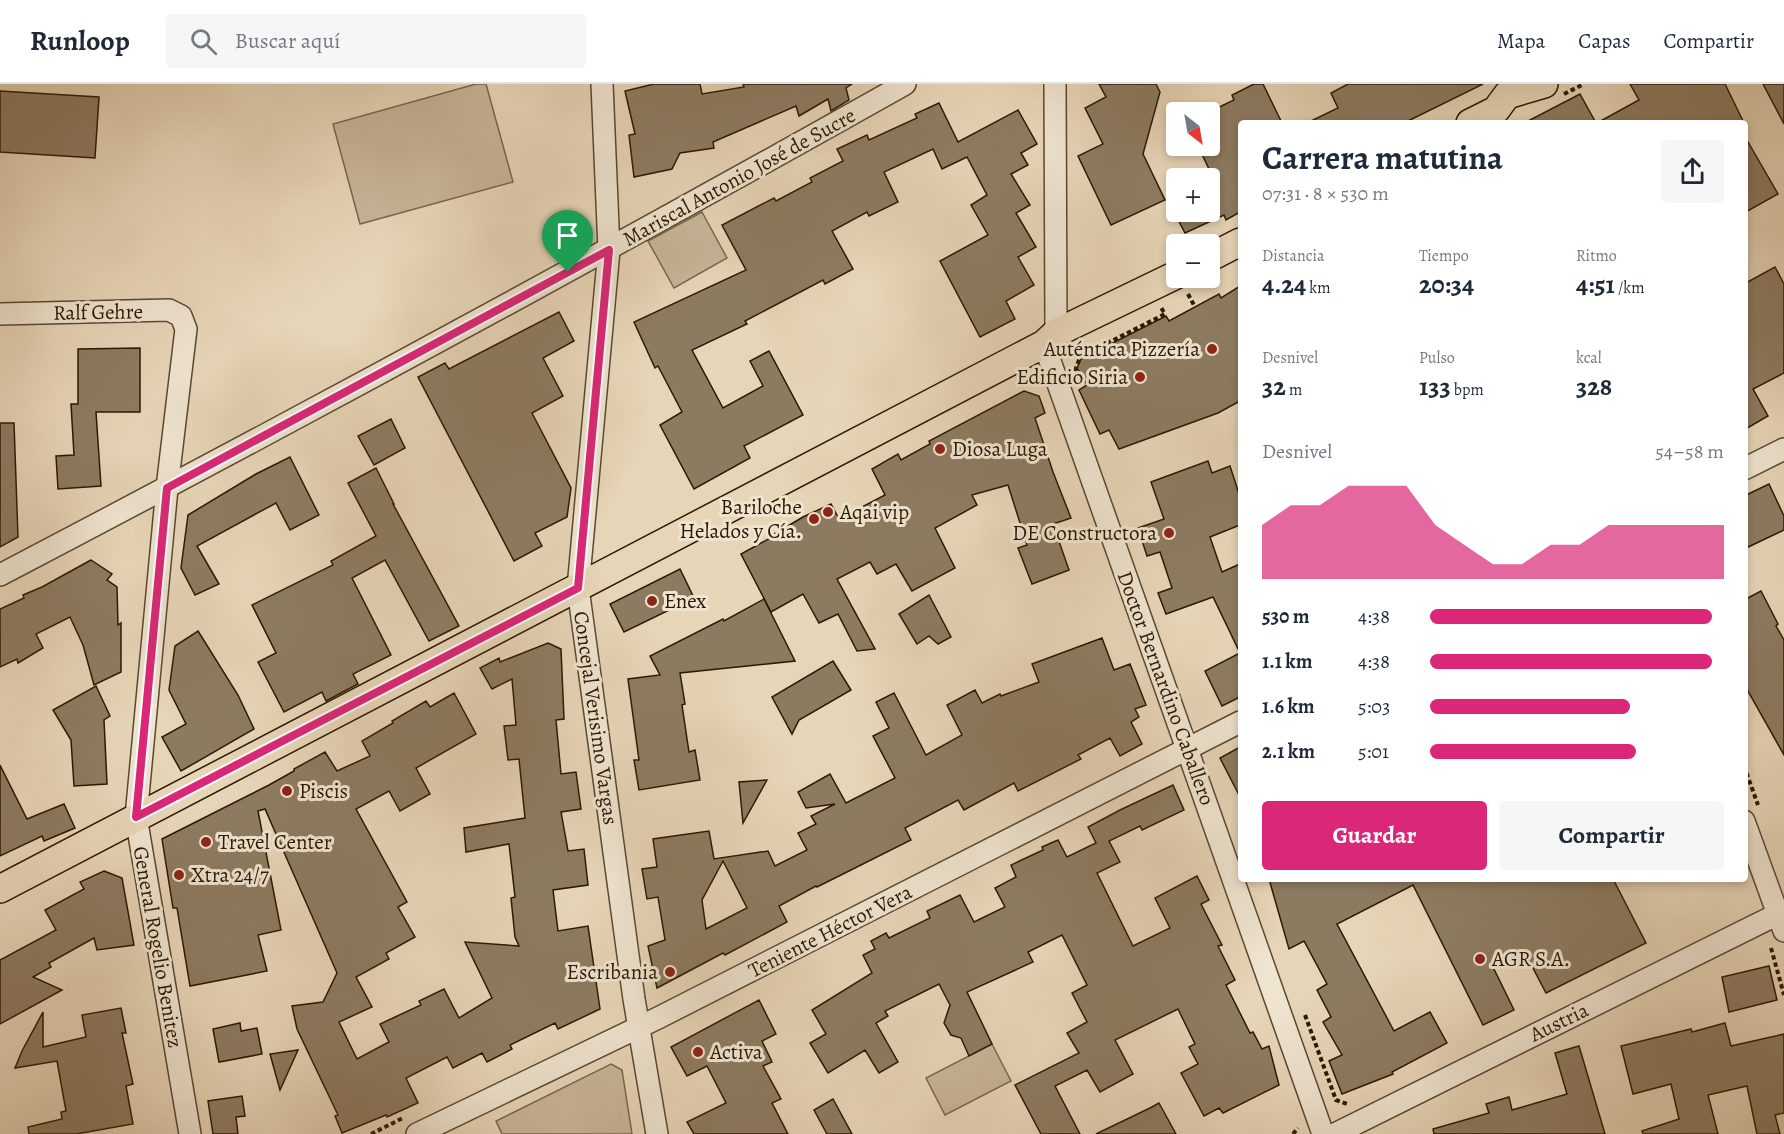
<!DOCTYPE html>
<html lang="es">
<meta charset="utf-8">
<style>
:root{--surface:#fff;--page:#f6f6f7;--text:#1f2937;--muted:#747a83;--line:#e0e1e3;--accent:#db2777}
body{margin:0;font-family:Alegreya,serif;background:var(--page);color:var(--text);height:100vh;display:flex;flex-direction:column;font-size:22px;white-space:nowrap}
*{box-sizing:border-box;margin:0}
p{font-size:20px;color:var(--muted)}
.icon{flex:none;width:33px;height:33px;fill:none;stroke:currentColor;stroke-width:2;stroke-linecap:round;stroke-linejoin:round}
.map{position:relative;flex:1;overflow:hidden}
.side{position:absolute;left:1238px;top:36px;width:510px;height:762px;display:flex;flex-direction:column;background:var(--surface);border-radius:6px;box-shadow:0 3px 9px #0003}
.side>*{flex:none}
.needle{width:39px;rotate:149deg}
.fabs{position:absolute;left:1166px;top:18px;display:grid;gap:12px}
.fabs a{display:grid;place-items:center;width:54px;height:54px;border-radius:6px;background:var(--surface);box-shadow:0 3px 9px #0003;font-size:30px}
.pin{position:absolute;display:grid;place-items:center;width:51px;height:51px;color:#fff;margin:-62px -26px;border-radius:50% 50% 50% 0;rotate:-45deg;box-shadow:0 0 6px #0007}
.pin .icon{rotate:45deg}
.round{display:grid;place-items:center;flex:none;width:63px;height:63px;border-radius:6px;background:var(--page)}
.overview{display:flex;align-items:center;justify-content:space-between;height:102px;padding:0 24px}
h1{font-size:33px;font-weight:700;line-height:45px}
.metrics{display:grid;grid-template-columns:repeat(3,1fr);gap:9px;height:102px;padding:6px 24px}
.metrics div{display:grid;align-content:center}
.metrics b{font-size:26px;font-weight:700}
.metrics small{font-size:16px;font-weight:400}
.metrics p{font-size:16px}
.chart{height:168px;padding:12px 24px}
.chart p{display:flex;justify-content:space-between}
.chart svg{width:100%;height:108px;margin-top:6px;fill:var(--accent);opacity:.7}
.action{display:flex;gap:12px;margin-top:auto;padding:12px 24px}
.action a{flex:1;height:69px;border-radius:6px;background:var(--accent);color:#fff;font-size:24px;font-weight:700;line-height:69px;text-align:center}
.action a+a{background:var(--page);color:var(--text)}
ul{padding:0 24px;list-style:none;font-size:20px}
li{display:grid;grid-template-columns:96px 72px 1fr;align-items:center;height:45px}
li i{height:15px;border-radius:8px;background:var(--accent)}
header{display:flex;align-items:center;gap:36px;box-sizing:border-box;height:84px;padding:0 30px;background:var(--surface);border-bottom:2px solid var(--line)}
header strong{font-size:28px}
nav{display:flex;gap:33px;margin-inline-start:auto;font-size:21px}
.search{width:420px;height:54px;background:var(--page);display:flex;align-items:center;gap:15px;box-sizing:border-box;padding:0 21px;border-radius:6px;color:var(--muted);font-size:22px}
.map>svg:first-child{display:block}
.green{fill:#c7b598;stroke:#79674e;stroke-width:1.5}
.building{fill:#8d7b61;stroke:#2b1903;stroke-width:1.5;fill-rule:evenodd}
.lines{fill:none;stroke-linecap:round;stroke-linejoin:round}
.minor-casing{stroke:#5a4830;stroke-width:24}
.major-casing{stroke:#2b1903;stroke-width:30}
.path{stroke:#2b1903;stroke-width:4;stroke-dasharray:4.5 3;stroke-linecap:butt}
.minor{stroke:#efe4d0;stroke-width:21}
.major{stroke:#e7d5b7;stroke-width:27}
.route-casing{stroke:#fff;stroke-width:12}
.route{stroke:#db2777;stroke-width:8}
.poi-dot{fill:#8f2418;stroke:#efe4d0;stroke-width:2}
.labels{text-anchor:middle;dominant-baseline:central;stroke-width:6;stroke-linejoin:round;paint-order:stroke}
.street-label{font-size:21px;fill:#2b1903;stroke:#efe4d0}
.poi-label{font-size:21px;fill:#2b1903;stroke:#efe4d0;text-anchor:start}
</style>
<header>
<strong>Runloop</strong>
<div class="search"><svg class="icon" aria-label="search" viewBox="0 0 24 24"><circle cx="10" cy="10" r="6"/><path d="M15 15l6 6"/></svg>Buscar aquí</div>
<nav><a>Mapa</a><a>Capas</a><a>Compartir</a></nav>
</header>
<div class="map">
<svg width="1784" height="1050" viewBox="0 0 1784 1050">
<rect width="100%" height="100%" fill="#e7d5b7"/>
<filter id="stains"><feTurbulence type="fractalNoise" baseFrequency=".00333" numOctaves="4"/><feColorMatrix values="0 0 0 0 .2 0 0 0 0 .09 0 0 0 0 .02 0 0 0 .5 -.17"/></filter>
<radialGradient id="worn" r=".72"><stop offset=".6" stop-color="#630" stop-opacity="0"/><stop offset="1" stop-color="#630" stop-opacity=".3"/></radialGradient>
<!-- green -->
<g class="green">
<path d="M476,0H486L513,98L360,140L333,40Z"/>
<path d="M702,128L727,174L674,204L648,157Z"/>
<path d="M992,960L1011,997L945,1031L926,994Z"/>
<path d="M611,980L622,986L632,1050H502L496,1037Z"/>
</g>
<!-- building -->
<g class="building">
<path d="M654,0H700L702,10L744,3L743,0H852L846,4L849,16L831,27L828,15L799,32L796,22L713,58L714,64L680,69L672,85L634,93L629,51L635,50L625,7Z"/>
<path d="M1099,0H1156L1160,8L1143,70L1165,116L1111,141L1078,72L1103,60L1085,24L1106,13Z"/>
<path d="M1254,0H1263L1282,39H1240V128L1226,136L1224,131L1185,149L1174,128H1209V85L1198,62H1209V28L1234,16L1232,11Z"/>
<path d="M1348,0H1483L1404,39H1307L1338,24L1331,9Z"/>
<path d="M1630,0H1725L1744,39H1597L1639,16Z"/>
<path d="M1763,0H1784V40Z"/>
<path d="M0,7L99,13L95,74L0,68Z"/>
<path d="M1580,10L1596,39H1524Z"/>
<path d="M939,19L958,58L1018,26L1037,60L1021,69L1028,81L1011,90L1030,121L1016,129L1036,163L1018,173L1034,201L1006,217L1015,235L980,253L940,177L988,151L971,121L987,111L967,73L942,85L933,65L884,88L898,118L869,132L867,128L832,147L853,185L825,200L823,196L745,237L747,240L692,266L723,324L763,302L750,277L769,267L803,331L744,362L750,374L694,405L660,341L682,328L658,282L655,284L634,238L746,186L722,141L774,114L776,117L812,98L810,94L843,77L837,65L867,51L869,56L917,34L915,30Z"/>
<path d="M1744,51L1778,110L1744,129Z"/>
<path d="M1775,183L1784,200V289L1753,305L1768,332L1744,346V200Z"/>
<path d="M1240,202V317L1218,329L1119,365L1109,346L1100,350L1079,306L1087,301L1077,284L1081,275L1166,232L1169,237L1219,210L1221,214Z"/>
<path d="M559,228L574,257L543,274L563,312L532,329L571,404L567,433L535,449L542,462L514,477L418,293L445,279L449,285Z"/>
<path d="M140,264V328H96L101,402L58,405L56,372L74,371L71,320H78V265Z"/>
<path d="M1024,307L1039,312L1045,329L1035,334L1053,388L1071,434L1053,440L1069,486L1032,500L1018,464L1027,461L1008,401L972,411L977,421L935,444L955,484L912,507L896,480L877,490L870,478L837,495L875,565L857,567L838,530L819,539L803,510L771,528L741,470L772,453L771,452L803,433L831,420L839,435L885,411L872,385L898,370L901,376L930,360L929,357Z"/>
<path d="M391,335L405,364L374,381L358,352Z"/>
<path d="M0,339H14L18,453L0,463Z"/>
<path d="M290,373L319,431L290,446L276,419L197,462L219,500L195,511L181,484L188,431L256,390Z"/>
<path d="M1208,377L1212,389L1230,382L1240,413V441L1210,453L1222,488L1240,480V613L1222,622L1205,587L1240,569L1213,513L1166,530L1158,509L1172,504L1160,468L1147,472L1138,444L1164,435L1151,398Z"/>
<path d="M376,384L394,420H393L459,542L429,557L385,476L352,494L391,571L353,590L358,600L326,617L322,608L284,628L258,578L276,569L252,521L333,481L331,477L376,452L348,399Z"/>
<path d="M1769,400L1784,432V446L1744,465V412Z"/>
<path d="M91,476L112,490L107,496L117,503L118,541L121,539V588L94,601L83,561L70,533L36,550L43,564L18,579L17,575L0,583V525L24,514L23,511L42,503Z"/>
<path d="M680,485L694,514L624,548L610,520Z"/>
<path d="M1761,507L1778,540L1776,542L1784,556V671L1744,600V516Z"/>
<path d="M929,511L951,553L938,560L929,552L917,560L899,530Z"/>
<path d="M764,515L795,577L680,589L685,620L682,621L689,668L695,666L700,696L639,706L634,676H639L628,595L660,591L650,572L723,535L724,537Z"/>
<path d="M198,547L238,611L254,645L181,687L162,653L186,640L169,606L175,562Z"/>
<path d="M1102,554L1114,586L1130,580L1146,621L1135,625L1139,633L1131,638L1142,660L1120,672L1110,654L1078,671L1081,675L1018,707L1014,699L964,726L958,716L905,744L911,756L817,803L816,802L779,822L787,838L725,871L723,869L657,904L648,862L665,856L658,813L647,815L642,785L657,783L653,755L709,747L714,775L768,767L775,782L807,766L798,749L816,740L811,732L835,720L806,724L798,708L830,690L846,719L895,694L873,652L889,644L876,618L894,609L926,671L962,651L947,621L975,606L982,619L1000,610L1001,612L1039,598L1032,580ZM723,777L747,824L706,845L702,816Z"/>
<path d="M548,559L561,565L564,635L556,636L561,690L576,688L581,725L561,728L568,767L584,765L588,801L553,806L558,847L588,842L600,925L558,945L555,939L510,961L512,965L487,978L482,969L453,984L447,973L406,994L418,1019L387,1033L386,1031L342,1049L335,1032L338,1031L297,945L292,922L323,918L337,889L265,725L258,727L281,846L258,851L267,887L190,902L177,824H173L162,755L269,701L294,687V685L325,668L337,687L370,672L362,657L393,639L392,637L426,617L430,623L454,609L476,650L416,684L430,710L400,727L389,707L356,725L407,818L398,823L415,853L386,869L389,875L356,893L372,923L339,938L357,975L389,958L380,940L421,921L419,917L444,905L459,934L492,914L465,858L519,862L515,853L511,814L515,813L509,760L466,768L464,744L525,734L519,675L508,676L504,642L516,641L512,595L492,605L480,584L499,574L500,578Z"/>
<path d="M833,577L851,606L799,636L792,650L772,613Z"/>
<path d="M96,602L110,632L104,636L107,700L74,702L71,656L53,626Z"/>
<path d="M1240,663V713L1220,674Z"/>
<path d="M0,681L27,735L64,720L75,744L44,757L42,752L0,772Z"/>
<path d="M767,696L743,739L739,698Z"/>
<path d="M1173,701L1184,726L1142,746L1140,742L1109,757L1120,778L1097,789L1133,862L1170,844L1155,814L1197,792L1209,816L1201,820L1222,861L1218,862L1235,896L1226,901L1250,949L1253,948L1262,965L1269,962L1279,1001L1223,1029L1219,1024L1204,1032L1181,989L1198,980L1189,963L1195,960L1178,925L1115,956L1133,990L1100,1008L1087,986L1055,1002L1080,1050H1041L1015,1001L1079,969L1067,949L1087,938L1072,909L1087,901L1062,851L1028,868L1033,878L967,908L992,960L969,972L961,954L951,951L944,939L950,921L939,900L885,927L888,932L876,939L898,978L879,989L865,966L828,989L810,959L826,950L812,926L872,889L863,871L875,865L871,857L886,849L889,854L930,834L927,827L960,811L974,838L1005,823L995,804L1016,793L1011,781L1043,766L1042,763L1058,756L1067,773L1096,759L1088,743L1120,726Z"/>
<path d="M104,787L122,794L134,861L97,866L94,854L49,879L51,883L33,893L62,906L0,940V876L56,846L45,826L84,805L80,798Z"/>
<path d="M1269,795H1613L1646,859L1546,909L1524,867L1493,883L1514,926L1483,941L1413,801L1337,840L1394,947L1430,928L1447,959L1392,988L1393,990L1342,1010L1329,977L1342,971L1323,938L1331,933L1317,906L1327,900L1304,857L1289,865Z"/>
<path d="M1769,882L1777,916L1729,928L1722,893Z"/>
<path d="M759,916L776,950L762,957L772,978L763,982L781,1015L772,1019L788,1050H694L687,1038L726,1019L707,982L687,992L671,963Z"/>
<path d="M121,924L126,949H122L133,1000L126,1002L133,1040L76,1050H29L28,1043L62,1035L61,1028L66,1027L57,977L15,984L22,967L43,928V963L86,953L82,931Z"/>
<path d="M240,939L241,947L257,944L262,970L219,978L213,945Z"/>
<path d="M1725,939L1731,962L1784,950V1029L1775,1031L1780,1050H1757L1747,1002L1708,1011L1718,1050H1643L1642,1047L1679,1035L1671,1000L1633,1010L1621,962L1691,945L1692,948Z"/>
<path d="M1579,962L1605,1050H1434L1433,1045L1489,1029L1486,1020L1509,1013L1512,1026L1567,1010L1555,969Z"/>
<path d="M298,966L280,1006L270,970Z"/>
<path d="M242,1012L245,1032L236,1033L238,1050H213L208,1017Z"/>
<path d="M833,1015L852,1050H827L814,1026Z"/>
<path d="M1159,1019L1176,1050H1096L1150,1024Z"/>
</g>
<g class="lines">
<!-- minor casing -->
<g class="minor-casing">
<g id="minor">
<path d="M602,0L609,166L578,504L634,915L657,1050"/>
<path d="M1055,0L1056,249"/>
<path d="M0,230L169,226L181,232L186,245L167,404L136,733L190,1050"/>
<path d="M1044,260L1323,1050"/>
<path d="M1744,385L1784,365"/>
<path d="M0,491C304,332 606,168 905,0"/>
<path d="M1744,737L1784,847"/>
<path d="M417,1050L658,934L1240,638"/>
<path d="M1335,1050L1784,827"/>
</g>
</g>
<!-- major casing -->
<g class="major-casing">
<g id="major">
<path d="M1470,39L1496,26L1507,11L1544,0"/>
<path d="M1209,174L1240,158"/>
<path d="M0,805L1044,260L1056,249L1176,191"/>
</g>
</g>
<!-- path -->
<g class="path">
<path d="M1564,10L1584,0"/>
<path d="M1188,210L1195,223"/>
<path d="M1075,287L1080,273L1165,230L1160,222"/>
<path d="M1744,682L1758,721"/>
<path d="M1771,864L1784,911"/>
<path d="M1305,931L1336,1016L1347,1020H1348"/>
<path d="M371,1050L403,1034"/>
<path d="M1293,1050L1298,1044"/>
</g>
<!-- minor -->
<use href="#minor" class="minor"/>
<!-- major -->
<use href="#major" class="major"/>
</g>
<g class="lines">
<!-- route casing -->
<g class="route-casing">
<path id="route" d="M609,166L578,504L136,733L167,404Z"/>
</g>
<!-- route -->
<use href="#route" class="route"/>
</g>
<!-- markers -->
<g class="poi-dot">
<circle cx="1212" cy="265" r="6"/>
<circle cx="1140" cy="293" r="6"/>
<circle cx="940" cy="365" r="6"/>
<circle cx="828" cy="428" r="6"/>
<circle cx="814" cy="435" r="6"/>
<circle cx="1169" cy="449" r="6"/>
<circle cx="652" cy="517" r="6"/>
<circle cx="287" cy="707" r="6"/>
<circle cx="206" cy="758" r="6"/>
<circle cx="179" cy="791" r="6"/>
<circle cx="1480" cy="875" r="6"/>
<circle cx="670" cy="888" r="6"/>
<circle cx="698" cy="968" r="6"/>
</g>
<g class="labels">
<!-- street labels -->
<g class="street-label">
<text transform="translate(739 93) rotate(-29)">Mariscal Antonio José de Sucre</text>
<text transform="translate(98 228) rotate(-1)">Ralf Gehre</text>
<text transform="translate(1166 604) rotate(70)">Doctor Bernardino Caballero</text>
<text transform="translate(596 634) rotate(82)">Concejal Verisimo Vargas</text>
<text transform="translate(830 847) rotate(-27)">Teniente Héctor Vera</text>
<text transform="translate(158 863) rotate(80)">General Rogelio Benitez</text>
<text transform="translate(1559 938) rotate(-26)">Austria</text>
</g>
<!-- poi labels -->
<g class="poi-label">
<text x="1200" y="265" text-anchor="end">Auténtica Pizzería</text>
<text x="1128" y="293" text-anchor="end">Edificio Siria</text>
<text x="952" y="365">Diosa Luga</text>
<text x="802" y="423" text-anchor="end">Bariloche<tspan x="802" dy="24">Helados y Cía.</tspan></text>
<text x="840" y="428">Aqai vip</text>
<text x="1157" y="449" text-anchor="end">DE Constructora</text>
<text x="664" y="517">Enex</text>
<text x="299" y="707">Piscis</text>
<text x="218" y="758">Travel Center</text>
<text x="191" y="791">Xtra 24/7</text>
<text x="1492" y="875">AGR S.A.</text>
<text x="658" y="888" text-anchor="end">Escribania</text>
<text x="710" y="968">Activa</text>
</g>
</g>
<rect width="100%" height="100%" filter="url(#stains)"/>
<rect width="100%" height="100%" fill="url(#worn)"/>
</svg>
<div class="fabs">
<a><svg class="needle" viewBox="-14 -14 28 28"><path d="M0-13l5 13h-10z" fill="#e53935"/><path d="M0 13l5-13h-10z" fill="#747a83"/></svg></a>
<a>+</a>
<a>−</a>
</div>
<div class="pin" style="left:568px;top:188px;background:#1e9e55"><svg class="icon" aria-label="arrive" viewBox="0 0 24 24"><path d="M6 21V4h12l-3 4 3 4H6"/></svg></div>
<section class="side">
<div class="overview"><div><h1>Carrera matutina</h1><p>07:31 · 8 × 530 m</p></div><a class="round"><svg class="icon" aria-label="share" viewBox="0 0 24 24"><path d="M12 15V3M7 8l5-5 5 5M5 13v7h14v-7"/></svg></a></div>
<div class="metrics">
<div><p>Distancia</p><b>4.24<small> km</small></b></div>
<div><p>Tiempo</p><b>20:34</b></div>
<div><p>Ritmo</p><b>4:51<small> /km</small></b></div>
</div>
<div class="metrics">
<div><p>Desnivel</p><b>32<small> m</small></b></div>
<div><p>Pulso</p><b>133<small> bpm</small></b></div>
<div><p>kcal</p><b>328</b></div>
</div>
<div class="chart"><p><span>Desnivel</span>54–58 m</p>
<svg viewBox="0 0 160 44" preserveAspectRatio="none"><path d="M0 44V22L10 14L20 14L30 6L40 6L50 6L60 22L70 30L80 38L90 38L100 30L110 30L120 22L130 22L140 22L150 22L160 22V44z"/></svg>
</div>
<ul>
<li><b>530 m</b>4:38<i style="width:96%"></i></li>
<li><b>1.1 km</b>4:38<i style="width:96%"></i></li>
<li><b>1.6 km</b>5:03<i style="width:68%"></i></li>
<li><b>2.1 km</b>5:01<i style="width:70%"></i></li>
</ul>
<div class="action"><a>Guardar</a><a>Compartir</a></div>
</section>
</div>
